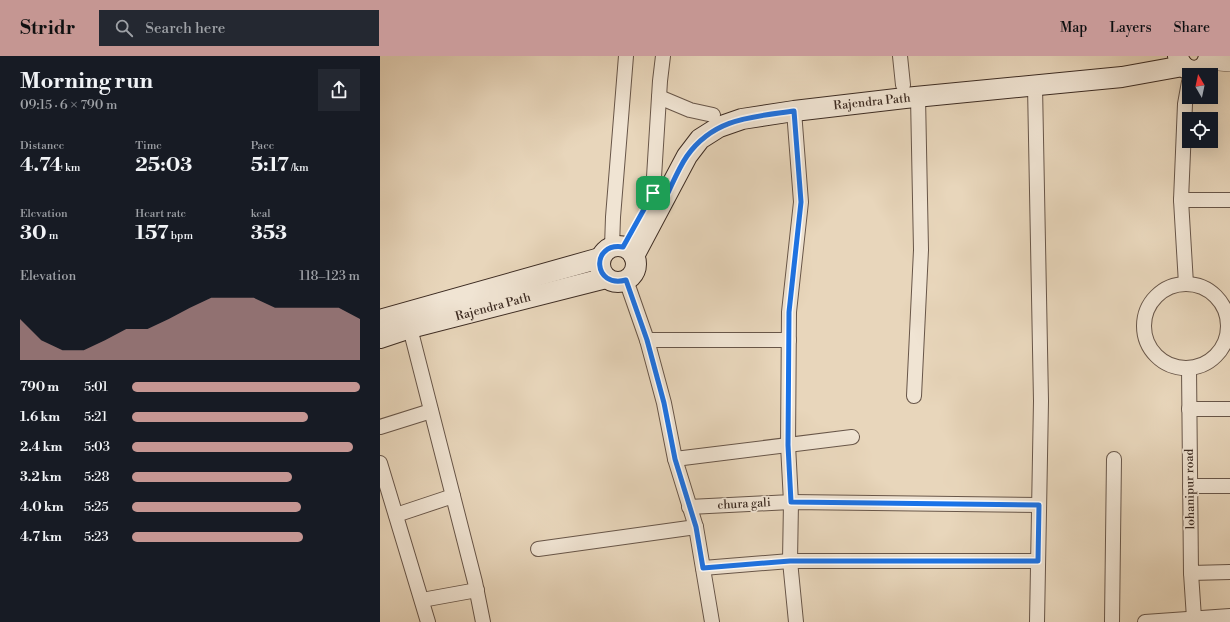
<!DOCTYPE html>
<meta charset="utf-8">
<style>
:root{--surface:#171b24;--page:#242831;--text:#f1f3f6;--muted:#9ea1a6;--accent:#c59692}
body{margin:0;font-family:"Libre Bodoni",serif;background:var(--page);color:var(--text);height:100vh;display:flex;flex-direction:column;font-size:15px;white-space:nowrap}
*{box-sizing:border-box;margin:0}
p{font-size:13px;color:var(--muted)}
.icon{flex:none;width:22px;height:22px;fill:none;stroke:currentColor;stroke-width:2;stroke-linecap:round;stroke-linejoin:round}
.map{position:relative;flex:1;overflow:hidden}
.panel{display:flex;flex-direction:column;background:var(--surface);width:380px}
.panel>*{flex:none}
.needle{width:26px;rotate:351deg}
.buttons{position:absolute;left:802px;top:12px;display:grid;gap:8px}
.buttons a{display:grid;place-items:center;width:36px;height:36px;border-radius:0px;background:var(--surface);box-shadow:0 4px 16px #0002;font-size:20px}
.pin{position:absolute;display:grid;place-items:center;width:34px;height:34px;color:#fff;margin:-17px;border-radius:8px;box-shadow:0 2px 6px #0006}
.round{display:grid;place-items:center;flex:none;width:42px;height:42px;border-radius:0px;background:var(--page)}
.overview{display:flex;align-items:center;justify-content:space-between;height:68px;padding:0 20px}
h1{font-size:22px;font-weight:800;line-height:30px}
.figures{display:grid;grid-template-columns:repeat(3,1fr);gap:6px;height:68px;padding:4px 20px}
.figures div{display:grid;align-content:center}
.figures b{font-size:20px;font-weight:800}
.figures small{font-size:11px;font-weight:400}
.figures p{font-size:11px}
.chart{height:112px;padding:8px 20px}
.chart p{display:flex;justify-content:space-between}
.chart svg{width:100%;height:72px;margin-top:4px;fill:var(--accent);opacity:.7}
ul{padding:0 20px;list-style:none;font-size:13px}
li{display:grid;grid-template-columns:64px 48px 1fr;align-items:center;height:30px}
li i{height:10px;border-radius:5px;background:var(--accent)}
header{display:flex;align-items:center;gap:24px;box-sizing:border-box;height:56px;padding:0 20px;background:var(--accent);color:#111}
header strong{font-size:19px}
nav{display:flex;gap:22px;margin-inline-start:auto;font-size:14px}
.search{width:280px;height:36px;background:var(--page);display:flex;align-items:center;gap:10px;box-sizing:border-box;padding:0 14px;border-radius:0px;color:var(--muted);font-size:15px}
main{display:flex;flex:1;min-height:0}
.map>svg:first-child{display:block}
.lines{fill:none;stroke-linecap:round;stroke-linejoin:round}
.minor-casing{stroke:#685649;stroke-width:16}
.tertiary-casing{stroke:#685649;stroke-width:18}
.secondary-casing{stroke:#3d2c23;stroke-width:22}
.minor{stroke:#f0e4d3;stroke-width:14}
.tertiary{stroke:#f0e4d3;stroke-width:17}
.secondary{stroke:#f0e4d3;stroke-width:20}
.route-casing{stroke:#fff;stroke-width:8}
.route{stroke:#1a73e8;stroke-width:5}
.labels{text-anchor:middle;dominant-baseline:central;stroke-width:3.5;stroke-linejoin:round;paint-order:stroke}
.street-label{font-size:12px;fill:#3d2c23;stroke:#f0e4d3}
</style>
<header>
<strong>Stridr</strong>
<div class="search"><svg class="icon" aria-label="search" viewBox="0 0 24 24"><circle cx="10" cy="10" r="6"/><path d="M15 15l6 6"/></svg>Search here</div>
<nav><a>Map</a><a>Layers</a><a>Share</a></nav>
</header>
<main>
<section class="panel">
<div class="overview"><div><h1>Morning run</h1><p>09:15 · 6 × 790 m</p></div><a class="round"><svg class="icon" aria-label="share" viewBox="0 0 24 24"><path d="M12 15V3M7 8l5-5 5 5M5 13v7h14v-7"/></svg></a></div>
<div class="figures">
<div><p>Distance</p><b>4.74<small> km</small></b></div>
<div><p>Time</p><b>25:03</b></div>
<div><p>Pace</p><b>5:17<small> /km</small></b></div>
</div>
<div class="figures">
<div><p>Elevation</p><b>30<small> m</small></b></div>
<div><p>Heart rate</p><b>157<small> bpm</small></b></div>
<div><p>kcal</p><b>353</b></div>
</div>
<div class="chart"><p><span>Elevation</span>118–123 m</p>
<svg viewBox="0 0 160 44" preserveAspectRatio="none"><path d="M0 44V19L10 32L20 38L30 38L40 32L50 25L60 25L70 19L80 12L90 6L100 6L110 6L120 12L130 12L140 12L150 12L160 19V44z"/></svg>
</div>
<ul>
<li><b>790 m</b>5:01<i style="width:100%"></i></li>
<li><b>1.6 km</b>5:21<i style="width:77%"></i></li>
<li><b>2.4 km</b>5:03<i style="width:97%"></i></li>
<li><b>3.2 km</b>5:28<i style="width:70%"></i></li>
<li><b>4.0 km</b>5:25<i style="width:74%"></i></li>
<li><b>4.7 km</b>5:23<i style="width:75%"></i></li>
</ul>
</section>
<div class="map">
<svg width="850" height="566" viewBox="0 0 850 566">
<rect width="100%" height="100%" fill="#e8d6bb"/>
<filter id="stains"><feTurbulence type="fractalNoise" baseFrequency=".005" numOctaves="4"/><feColorMatrix values="0 0 0 0 .2 0 0 0 0 .09 0 0 0 0 .02 0 0 0 .5 -.17"/></filter>
<radialGradient id="worn" r=".72"><stop offset=".6" stop-color="#630" stop-opacity="0"/><stop offset="1" stop-color="#630" stop-opacity=".3"/></radialGradient>
<g class="lines">
<!-- minor casing -->
<g class="minor-casing">
<g id="minor">
<path d="M283,0L280,25L273,137L285,143"/>
<path d="M520,0L523,29"/>
<path d="M655,30L661,345L657,566"/>
<path d="M279,41L310,54L333,59"/>
<path d="M801,144H850"/>
<path d="M232,191L233,161L246,0"/>
<path d="M246,224L267,284L284,347L295,403L316,471L332,566"/>
<path d="M806,228L801,144L805,48L809,26"/>
<circle cx="806" cy="270" r="42"/>
<path d="M30,272L95,526L103,566"/>
<path d="M267,284H409"/>
<path d="M809,312L811,517L850,516"/>
<path d="M534,340L541,194L538,41"/>
<path d="M809,353H850"/>
<path d="M0,371L51,355"/>
<path d="M295,403L472,381"/>
<path d="M0,407L48,566"/>
<path d="M810,430H850"/>
<path d="M309,451L411,446L408,389L409,256L421,146L414,55"/>
<path d="M16,459L73,440"/>
<path d="M158,493L316,471"/>
<path d="M323,512L410,505H658"/>
<path d="M811,517L814,562"/>
<path d="M42,544L97,534"/>
<path d="M416,566L410,505L411,446L659,449"/>
<path d="M732,566L734,403"/>
<path d="M765,566L850,560"/>
</g>
</g>
<!-- tertiary casing -->
<g class="tertiary-casing">
<path id="tertiary" d="M828,5L850,7"/>
</g>
<!-- secondary casing -->
<g class="secondary-casing">
<g id="secondary">
<path d="M798,0C802,19 826,20 829,0"/>
<circle cx="238" cy="208" r="18"/>
<path d="M254,200L307,100L320,83L339,71L362,63L414,55L525,42L742,21L803,10"/>
<path d="M0,264L220,202"/>
<path d="M0,282L30,272L226,222"/>
</g>
</g>
<!-- minor -->
<use href="#minor" class="minor"/>
<!-- tertiary -->
<use href="#tertiary" class="tertiary"/>
<!-- secondary -->
<use href="#secondary" class="secondary"/>
</g>
<g class="lines">
<!-- route casing -->
<g class="route-casing">
<path id="route" d="M414,55L421,146L409,256L408,389L411,446L659,449L658,505H410L323,512L316,471L295,403L284,347L267,284L246,224C213,233 210,186 243,191L273,137L285,143C292,129 298,113 307,100C334,62 372,61 414,55Z"/>
</g>
<!-- route -->
<use href="#route" class="route"/>
</g>
<g class="labels">
<!-- street labels -->
<g class="street-label">
<text transform="translate(492 46) rotate(-6)">Rajendra Path</text>
<text transform="translate(113 251) rotate(-15)">Rajendra Path</text>
<text transform="translate(810 433) rotate(-91)">lohanipur road</text>
<text transform="translate(364 448) rotate(-3)">chura gali</text>
</g>
</g>
<rect width="100%" height="100%" filter="url(#stains)"/>
<rect width="100%" height="100%" fill="url(#worn)"/>
</svg>
<div class="buttons">
<a><svg class="needle" viewBox="-14 -14 28 28"><path d="M0-13l5 13h-10z" fill="#e53935"/><path d="M0 13l5-13h-10z" fill="#9ea1a6"/></svg></a>
<a><svg class="icon" aria-label="locate" viewBox="0 0 24 24"><circle cx="12" cy="12" r="6"/><path d="M12 2v4M12 18v4M2 12h4M18 12h4"/></svg></a>
</div>
<div class="pin" style="left:273px;top:137px;background:#1e9e55"><svg class="icon" aria-label="arrive" viewBox="0 0 24 24"><path d="M6 21V4h12l-3 4 3 4H6"/></svg></div>
</div>
</main>
